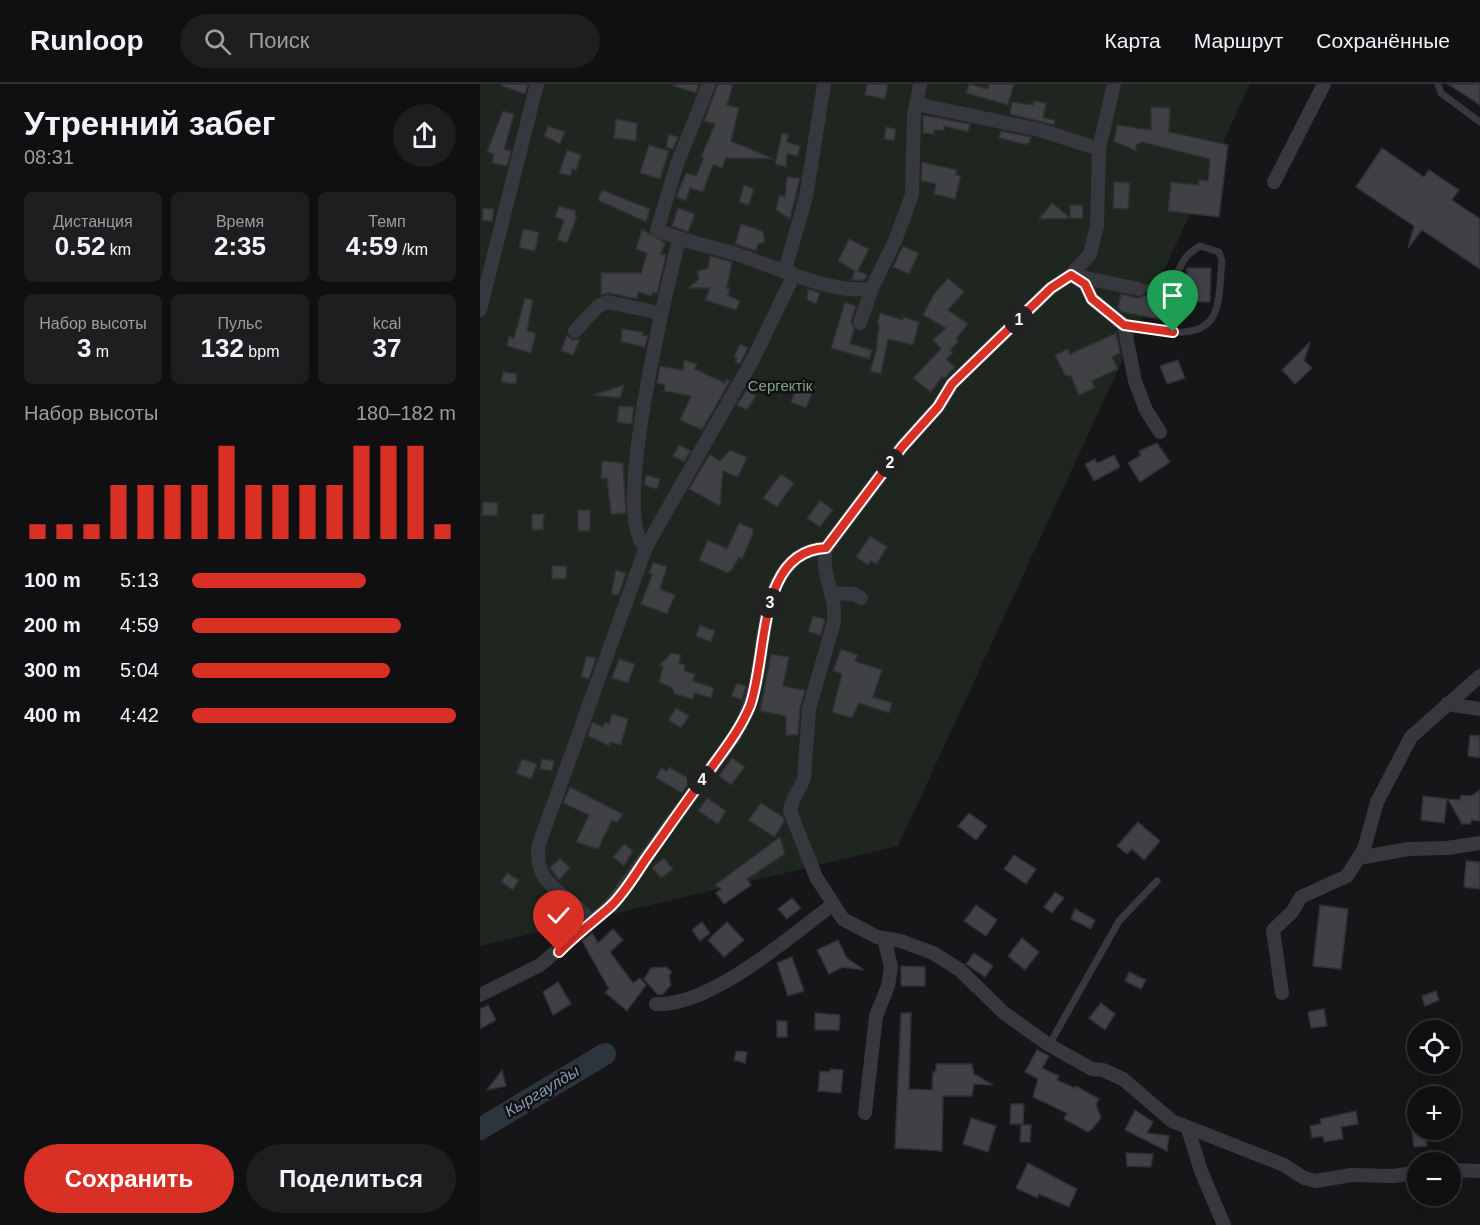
<!DOCTYPE html>
<html lang="ru">
<meta charset="utf-8">
<style>
:root{--surface:#101012;--page:#1e1e20;--text:#f1f3f6;--muted:#9c9d9f;--line:#303032;--accent:#d93025}
body{margin:0;font-family:Arial,sans-serif;background:var(--page);color:var(--text);height:100vh;display:flex;flex-direction:column;font-size:22px;white-space:nowrap}
*{box-sizing:border-box;margin:0}
p{font-size:20px;color:var(--muted)}
.icon{flex:none;width:33px;height:33px;fill:none;stroke:currentColor;stroke-width:2;stroke-linecap:round;stroke-linejoin:round}
.map{position:relative;flex:1;overflow:hidden}
.panel{display:flex;flex-direction:column;background:var(--surface);width:480px}
.panel>*{flex:none}
.controls{position:absolute;left:927px;top:936px;display:grid;gap:12px}
.controls a{display:grid;place-items:center;width:54px;height:54px;border-radius:50%;background:var(--surface);box-shadow:0 3px 15px #0003,0 0 0 2px var(--line);font-size:30px}
.pin{position:absolute;display:grid;place-items:center;width:51px;height:51px;color:#fff;margin:-62px -26px;border-radius:50% 50% 50% 0;rotate:-45deg;box-shadow:0 0 6px #0007}
.pin .icon{rotate:45deg}
.km{position:absolute;width:30px;height:30px;margin:-15px;border-radius:50%;background:#222;color:#fff;font-size:16px;line-height:30px;text-align:center}
.round{display:grid;place-items:center;flex:none;width:63px;height:63px;border-radius:32px;background:var(--page)}
.summary{display:flex;align-items:center;justify-content:space-between;height:102px;padding:0 24px}
h1{font-size:33px;font-weight:800;line-height:45px}
.figures{display:grid;grid-template-columns:repeat(3,1fr);gap:9px;height:102px;padding:6px 24px}
.figures div{display:grid;align-content:center;border-radius:9px;background:var(--page);text-align:center}
.figures b{font-size:26px;font-weight:800}
.figures small{font-size:16px;font-weight:400}
.figures p{font-size:16px}
.chart{height:168px;padding:12px 24px}
.chart p{display:flex;justify-content:space-between}
.chart svg{width:100%;height:108px;margin-top:6px;stroke:var(--accent);stroke-width:6}
.action{display:flex;gap:12px;margin-top:auto;padding:12px 24px}
.action a{flex:1;height:69px;border-radius:36px;background:var(--accent);color:#fff;font-size:24px;font-weight:800;line-height:69px;text-align:center}
.action a+a{background:var(--page);color:var(--text)}
ul{padding:0 24px;list-style:none;font-size:20px}
li{display:grid;grid-template-columns:96px 72px 1fr;align-items:center;height:45px}
li i{height:15px;border-radius:8px;background:var(--accent)}
header{display:flex;align-items:center;gap:36px;box-sizing:border-box;height:84px;padding:0 30px;background:var(--surface);border-bottom:2px solid var(--line)}
header strong{font-size:28px}
nav{display:flex;gap:33px;margin-inline-start:auto;font-size:21px}
.search{width:420px;height:54px;background:var(--page);display:flex;align-items:center;gap:15px;box-sizing:border-box;padding:0 21px;border-radius:33px;color:var(--muted);font-size:22px}
main{display:flex;flex:1;min-height:0}
.map>svg:first-child{display:block}
.green{fill:#1e261f}
.lines{fill:none;stroke-linecap:round;stroke-linejoin:round}
.river{stroke:#2c353c;stroke-width:22}
.building{fill:#404145;stroke:#303034;stroke-width:1.5}
.lane{stroke:#37383d;stroke-width:7}
.street{stroke:#37383d;stroke-width:14}
.route-casing{stroke:#fff;stroke-width:12}
.route{stroke:#d93025;stroke-width:8}
.labels{text-anchor:middle;dominant-baseline:central;stroke-width:5;stroke-linejoin:round;paint-order:stroke}
.park-label{font-size:15px;fill:#7fa381;stroke:#111113}
.water-label{font-size:16px;font-style:italic;fill:#7f9bb3;stroke:#111113}
</style>
<header>
<strong>Runloop</strong>
<div class="search"><svg class="icon" aria-label="search" viewBox="0 0 24 24"><circle cx="10" cy="10" r="6"/><path d="M15 15l6 6"/></svg>Поиск</div>
<nav><a>Карта</a><a>Маршрут</a><a>Сохранённые</a></nav>
</header>
<main>
<section class="panel">
<div class="summary"><div><h1>Утренний забег</h1><p>08:31</p></div><a class="round"><svg class="icon" aria-label="share" viewBox="0 0 24 24"><path d="M12 15V3M7 8l5-5 5 5M5 13v7h14v-7"/></svg></a></div>
<div class="figures">
<div><p>Дистанция</p><b>0.52<small> km</small></b></div>
<div><p>Время</p><b>2:35</b></div>
<div><p>Темп</p><b>4:59<small> /km</small></b></div>
</div>
<div class="figures">
<div><p>Набор высоты</p><b>3<small> m</small></b></div>
<div><p>Пульс</p><b>132<small> bpm</small></b></div>
<div><p>kcal</p><b>37</b></div>
</div>
<div class="chart"><p><span>Набор высоты</span>180–182 m</p>
<svg viewBox="0 0 160 44" preserveAspectRatio="none"><path d="M5 44V38M15 44V38M25 44V38M35 44V22M45 44V22M55 44V22M65 44V22M75 44V6M85 44V22M95 44V22M105 44V22M115 44V22M125 44V6M135 44V6M145 44V6M155 44V38"/></svg>
</div>
<ul>
<li><b>100 m</b>5:13<i style="width:66%"></i></li>
<li><b>200 m</b>4:59<i style="width:79%"></i></li>
<li><b>300 m</b>5:04<i style="width:75%"></i></li>
<li><b>400 m</b>4:42<i style="width:100%"></i></li>
</ul>
<div class="action"><a>Сохранить</a><a>Поделиться</a></div>
</section>
<div class="map">
<svg width="1000" height="1141" viewBox="0 0 1000 1141">
<rect width="100%" height="100%" fill="#161618"/>
<!-- green -->
<path class="green" d="M0,0H770L418,762L0,862Z"/>
<g class="lines">
<!-- river -->
<path class="river" d="M0,1045L125,970"/>
</g>
<!-- building -->
<g class="building">
<path d="M22,0H48L45,10L22,2Z"/>
<path d="M194,0H219L216,9L193,2Z"/>
<path d="M238,0H253L247,21L259,24L251,57L294,75L246,74L242,84L233,81L223,108L210,104L206,117L196,113L206,89L216,92L224,74L221,73L235,40L224,37Z"/>
<path d="M387,0H408L405,15L385,11Z"/>
<path d="M489,0L508,5L509,0H534L528,21L486,9Z"/>
<path d="M968,0H1000V21Z"/>
<path d="M554,17L566,19L563,34L575,36L574,41L530,30L532,18L553,21Z"/>
<path d="M671,23L690,24L689,48L748,61L739,133L688,127L691,98L718,101L719,96L728,97L730,75L662,58L656,61V67L634,57L637,41L671,46Z"/>
<path d="M23,27L34,30L24,66L31,67L27,82L12,79L14,70L7,68Z"/>
<path d="M443,31L490,40L488,48L464,42V46H454V50L443,49Z"/>
<path d="M136,35L157,39L156,57L134,54Z"/>
<path d="M68,42L85,48L80,60L64,52Z"/>
<path d="M406,43L416,45L414,57L404,55Z"/>
<path d="M521,47L551,53L548,61L519,54Z"/>
<path d="M302,49L308,50L307,58L320,62L318,72L307,70L306,83L295,80Z"/>
<path d="M189,50L198,53L193,65L186,63Z"/>
<path d="M169,61L189,67L180,95L160,89Z"/>
<path d="M902,64L944,93L949,86L979,106L972,116L1000,135V185L942,146L928,164L934,142L876,103Z"/>
<path d="M87,66L101,71L96,87L92,85L91,92L79,89Z"/>
<path d="M442,78L477,86L476,91L481,92L475,115L454,110L456,100L441,97Z"/>
<path d="M307,93L320,94L310,135L296,126L299,111L305,113Z"/>
<path d="M634,98L650,99L648,125L633,124Z"/>
<path d="M264,101L274,105L269,121L259,118Z"/>
<path d="M122,106L170,125L166,138L118,116Z"/>
<path d="M572,119L590,134V121H602L603,134L559,135Z"/>
<path d="M79,122L96,127L95,131L97,132L87,159L77,156L84,136L75,133Z"/>
<path d="M3,124L14,125L12,138L2,136Z"/>
<path d="M198,124L215,130L208,148L192,142Z"/>
<path d="M261,140L283,147L285,158L278,160L276,167L255,160Z"/>
<path d="M43,145L59,148L55,167L39,164Z"/>
<path d="M162,145L185,159L181,170L186,171L177,210L173,208L172,212L158,208L157,215L129,209L121,211V189H161L167,169L156,165Z"/>
<path d="M369,155L389,165L378,187L387,191L384,196H371L375,187L358,177Z"/>
<path d="M423,162L439,169L429,190L413,183Z"/>
<path d="M230,172L252,178L247,204L250,205L248,211L260,217L256,226L225,216L230,204H208L219,195L217,187L228,184Z"/>
<path d="M707,184H731L730,218H706Z"/>
<path d="M468,194L484,208L468,226L488,240L476,255L478,258L470,266L473,269L466,275L475,283L464,295L462,293L451,308L433,294L461,265L453,256L466,244L443,231L454,210Z"/>
<path d="M328,205L340,209L336,220L327,216Z"/>
<path d="M641,210L658,214L666,211L704,218L699,239L642,228L638,224Z"/>
<path d="M45,214L53,216L47,247L56,249L51,269L27,262L29,252L34,254Z"/>
<path d="M365,218L376,222L371,237L374,245L370,260L392,266L389,275L351,264Z"/>
<path d="M400,229L423,236V233L439,238L433,261L408,255L401,290L390,287L396,267L399,241L397,240Z"/>
<path d="M142,245L162,248V251L168,252L165,263L141,258Z"/>
<path d="M636,249L640,269L632,273L638,285L612,297L615,304L599,311L591,292L585,291L575,271L588,265L590,270Z"/>
<path d="M87,251L92,256L100,255L93,271L81,267Z"/>
<path d="M830,258L824,277L832,284L815,300L802,286Z"/>
<path d="M260,260L268,264L260,280L255,278L257,274L254,273Z"/>
<path d="M204,276L217,280L215,285L245,299L246,295L250,297L222,346L200,336L211,312L184,307L185,301L177,299L180,282L203,286Z"/>
<path d="M698,276L705,294L687,300L680,282Z"/>
<path d="M23,288L37,290L36,300L21,298Z"/>
<path d="M320,297L335,303L326,324L311,318Z"/>
<path d="M144,301L140,314L113,311Z"/>
<path d="M266,306L276,312L267,326L257,321Z"/>
<path d="M139,322L154,323L152,340L137,338Z"/>
<path d="M677,359L690,378L660,398L648,379L661,371L659,367Z"/>
<path d="M199,361L211,367L204,378L193,372Z"/>
<path d="M250,366L267,373L258,393L243,387L240,422L209,405L230,370L240,377Z"/>
<path d="M634,371L640,383L614,397L605,380L615,375L617,379L622,377Z"/>
<path d="M122,377L143,379L146,429L131,430L127,395L121,394Z"/>
<path d="M301,390L314,399L297,423L283,414Z"/>
<path d="M166,391L180,395L177,405L164,401Z"/>
<path d="M340,416L353,426L340,443L327,434Z"/>
<path d="M3,418L18,419L17,432L2,431Z"/>
<rect x="98" y="426" width="12" height="21"/>
<path d="M52,430H64L63,446H52Z"/>
<path d="M259,439L273,445V450L262,475L259,473L251,487L247,489L219,476L228,456L247,465Z"/>
<path d="M390,452L407,463L397,480L391,477L388,481L376,473Z"/>
<path d="M173,478L187,483L180,505L195,511L187,530L161,520L172,491L169,489Z"/>
<path d="M72,482H87L86,495H72Z"/>
<path d="M136,486L146,489L139,511L131,510Z"/>
<path d="M333,532L345,535L341,551L328,548Z"/>
<path d="M220,541L235,547L231,558L216,552Z"/>
<path d="M361,565L378,571L375,577L402,586L393,613L412,619L409,629L379,619L372,634L352,628L362,590L353,587Z"/>
<path d="M191,569L201,571L199,580L205,581L204,587L215,590L213,597L234,604L231,614L214,609L213,615L195,610L192,604L179,598L183,582H179Z"/>
<path d="M291,570L309,573L303,602L325,606L320,624L318,651H306V632L280,627Z"/>
<path d="M106,572L116,574L109,595L101,593Z"/>
<path d="M139,575L155,580L148,599L132,594Z"/>
<path d="M257,599L266,602L262,616L251,612Z"/>
<path d="M196,624L209,632L201,644L188,636Z"/>
<path d="M132,630L148,635L141,661L130,658V662L108,652L112,638L123,643L125,638L129,640Z"/>
<path d="M990,651L1000,652V674L988,672Z"/>
<path d="M252,674L265,683L251,701L239,692Z"/>
<path d="M42,675L57,680L51,695L36,689Z"/>
<path d="M62,675L74,677L72,687L60,685Z"/>
<path d="M189,683L211,696L202,709L176,694L181,684L187,687Z"/>
<path d="M90,703L143,730L137,739L132,736L118,765L96,758L109,731L83,719Z"/>
<path d="M1000,706V737L992,736L990,740H982L968,715L980,716L981,711L991,712Z"/>
<path d="M943,712L967,715L964,739L941,736Z"/>
<path d="M227,714L246,727L238,740L218,727Z"/>
<path d="M281,719L303,733L304,738L294,753L268,736Z"/>
<path d="M489,729L507,742L496,756L478,742Z"/>
<path d="M658,738L680,757L664,776L652,765L647,770L637,762Z"/>
<path d="M300,753L305,770L267,795L271,801L244,820L236,809L241,805L235,801Z"/>
<path d="M144,760L153,767L144,782L133,773Z"/>
<path d="M534,771L556,785L546,800L524,785Z"/>
<path d="M80,774L90,784L79,796L70,784Z"/>
<path d="M184,774L193,785L181,794L172,784Z"/>
<path d="M986,777L1000,778V805L984,803Z"/>
<path d="M27,789L39,796L33,806L21,798Z"/>
<path d="M575,808L584,814L572,829L564,823Z"/>
<path d="M312,814L321,824L307,835L298,825Z"/>
<path d="M496,821L517,836L506,852L484,837Z"/>
<path d="M840,821L868,825L861,885L833,882Z"/>
<path d="M595,825L615,836L611,845L591,835Z"/>
<path d="M222,838L230,849L220,857L212,846Z"/>
<path d="M247,838L264,856L244,873L228,856Z"/>
<path d="M133,845L143,856L130,868L153,899L160,894L166,901L147,927L125,908L129,905L102,857L112,849L118,859Z"/>
<path d="M542,854L559,868L545,886L528,872Z"/>
<path d="M358,856L367,874L384,886L363,883L349,890L337,866Z"/>
<path d="M494,869L513,882L505,893L486,880Z"/>
<path d="M312,873L324,907L308,912L297,879Z"/>
<path d="M421,882L445,883V902H421Z"/>
<path d="M186,883L192,888L189,892L191,901L183,910L178,911L164,895L171,884Z"/>
<path d="M649,888L666,896L661,905L645,897Z"/>
<path d="M78,898L91,920L73,931L63,908Z"/>
<path d="M956,907L959,916L945,922L942,912Z"/>
<path d="M621,919L635,930L625,946L609,934Z"/>
<path d="M8,921L16,936L0,945V925Z"/>
<path d="M844,925L847,942L831,944L828,928Z"/>
<path d="M335,929L360,931L359,946H335Z"/>
<path d="M421,929H431L429,1005L452,1006L453,988H456V980H492L494,990L513,1001L494,1000L492,1012H463L462,1067L415,1064Z"/>
<rect x="297" y="937" width="10" height="16"/>
<path d="M557,966L569,972L562,984L579,992L577,996L595,1004L596,1002L619,1015L616,1020L621,1034L613,1044L608,1048L584,1035L587,1029L553,1013L558,995L545,988Z"/>
<path d="M256,967L267,968L265,979L254,976Z"/>
<path d="M350,985L363,986L361,1009L338,1007L340,987L350,988Z"/>
<path d="M22,986L26,1002L7,1006Z"/>
<path d="M531,1020H544L543,1040H530Z"/>
<path d="M655,1026L673,1038L667,1049L689,1052L687,1067L645,1046Z"/>
<path d="M876,1027L878,1040L861,1043L863,1055L844,1058L843,1052L832,1054L830,1042L841,1040L840,1035Z"/>
<path d="M491,1034L516,1042L508,1068L483,1060Z"/>
<path d="M541,1041H551L550,1058H540Z"/>
<path d="M932,1046H945L947,1062L934,1063Z"/>
<path d="M646,1069L673,1070L671,1083L647,1082Z"/>
<path d="M548,1079L597,1105L589,1123L559,1110L557,1114L536,1104Z"/>
</g>
<g class="lines">
<!-- lane -->
<g class="lane">
<path d="M958,0L961,9L1000,38"/>
<path d="M644,241C669,245 723,261 735,228C741,214 740,192 742,177L739,168L720,162C687,181 713,199 659,205"/>
<path d="M569,961L639,837L677,797"/>
</g>
<!-- street -->
<g class="street">
<path d="M229,0L197,80L177,146C202,157 229,162 256,170C291,181 358,213 392,204"/>
<path d="M436,20L560,46L619,65"/>
<path d="M794,98L844,0"/>
<path d="M199,156C188,199 129,439 166,463L273,275L311,197L312,189"/>
<path d="M305,186L326,113L344,0"/>
<path d="M591,191L605,200L612,215L644,241L655,297L666,326L680,348"/>
<path d="M596,192L659,205"/>
<path d="M0,226L57,0"/>
<path d="M380,239L392,204L415,157L432,111L434,32L440,0"/>
<path d="M95,247L118,222L127,218L180,229"/>
<path d="M346,464C340,490 357,511 354,538L329,625L324,694C320,707 311,714 310,727L336,793L363,835L397,853L421,857L453,869L480,886L524,929L569,961L612,985L623,986L643,995L692,1037L804,1081L824,1094L836,1097L871,1091L914,1092L938,1088"/>
<path d="M351,509L374,510L381,514"/>
<path d="M967,620L1000,625"/>
<path d="M879,774L928,765L967,764L1000,759"/>
<path d="M110,837C87,805 52,805 59,760L166,463"/>
<path d="M802,909L793,846L812,828L821,813L867,792L884,765L897,718L931,653L1000,592"/>
<path d="M0,911L60,881L130,822L254,653C264,636 272,618 276,598C286,552 283,467 346,464L422,363L458,323L472,300L571,204L591,191L610,170L617,142L619,65L634,0"/>
<path d="M176,920C229,923 310,853 352,821"/>
<path d="M385,1029L396,932L408,902L411,883L404,854"/>
<path d="M708,1045L721,1087L744,1141"/>
<path d="M970,1086L1000,1087"/>
</g>
</g>
<g class="lines">
<!-- route casing -->
<g class="route-casing">
<path id="route" d="M79,868C95,851 113,838 130,823C145,809 156,789 168,772C188,744 208,715 229,687C244,666 260,646 270,622C288,573 276,467 346,464L422,363L458,323L472,300L571,204L591,191L605,200L612,215L644,241L693,248"/>
</g>
<!-- route -->
<use href="#route" class="route"/>
</g>
<g class="labels">
<!-- park labels -->
<g class="park-label">
<text x="300" y="301">Сергектік</text>
</g>
<!-- water labels -->
<g class="water-label">
<text transform="translate(62 1007) rotate(-31)">Кыргаулды</text>
</g>
</g>
</svg>
<div class="controls">
<a><svg class="icon" aria-label="locate" viewBox="0 0 24 24"><circle cx="12" cy="12" r="6"/><path d="M12 2v4M12 18v4M2 12h4M18 12h4"/></svg></a>
<a>+</a>
<a>−</a>
</div>
<div class="pin" style="left:693px;top:248px;background:#1e9e55"><svg class="icon" aria-label="arrive" viewBox="0 0 24 24"><path d="M6 21V4h12l-3 4 3 4H6"/></svg></div>
<div class="pin" style="left:79px;top:868px;background:#d93025"><svg class="icon" aria-label="check" viewBox="0 0 24 24"><path d="M5 12l5 5 9-10"/></svg></div>
<b class="km" style="left:539px;top:236px">1</b>
<b class="km" style="left:410px;top:379px">2</b>
<b class="km" style="left:290px;top:519px">3</b>
<b class="km" style="left:222px;top:696px">4</b>
</div>
</main>
